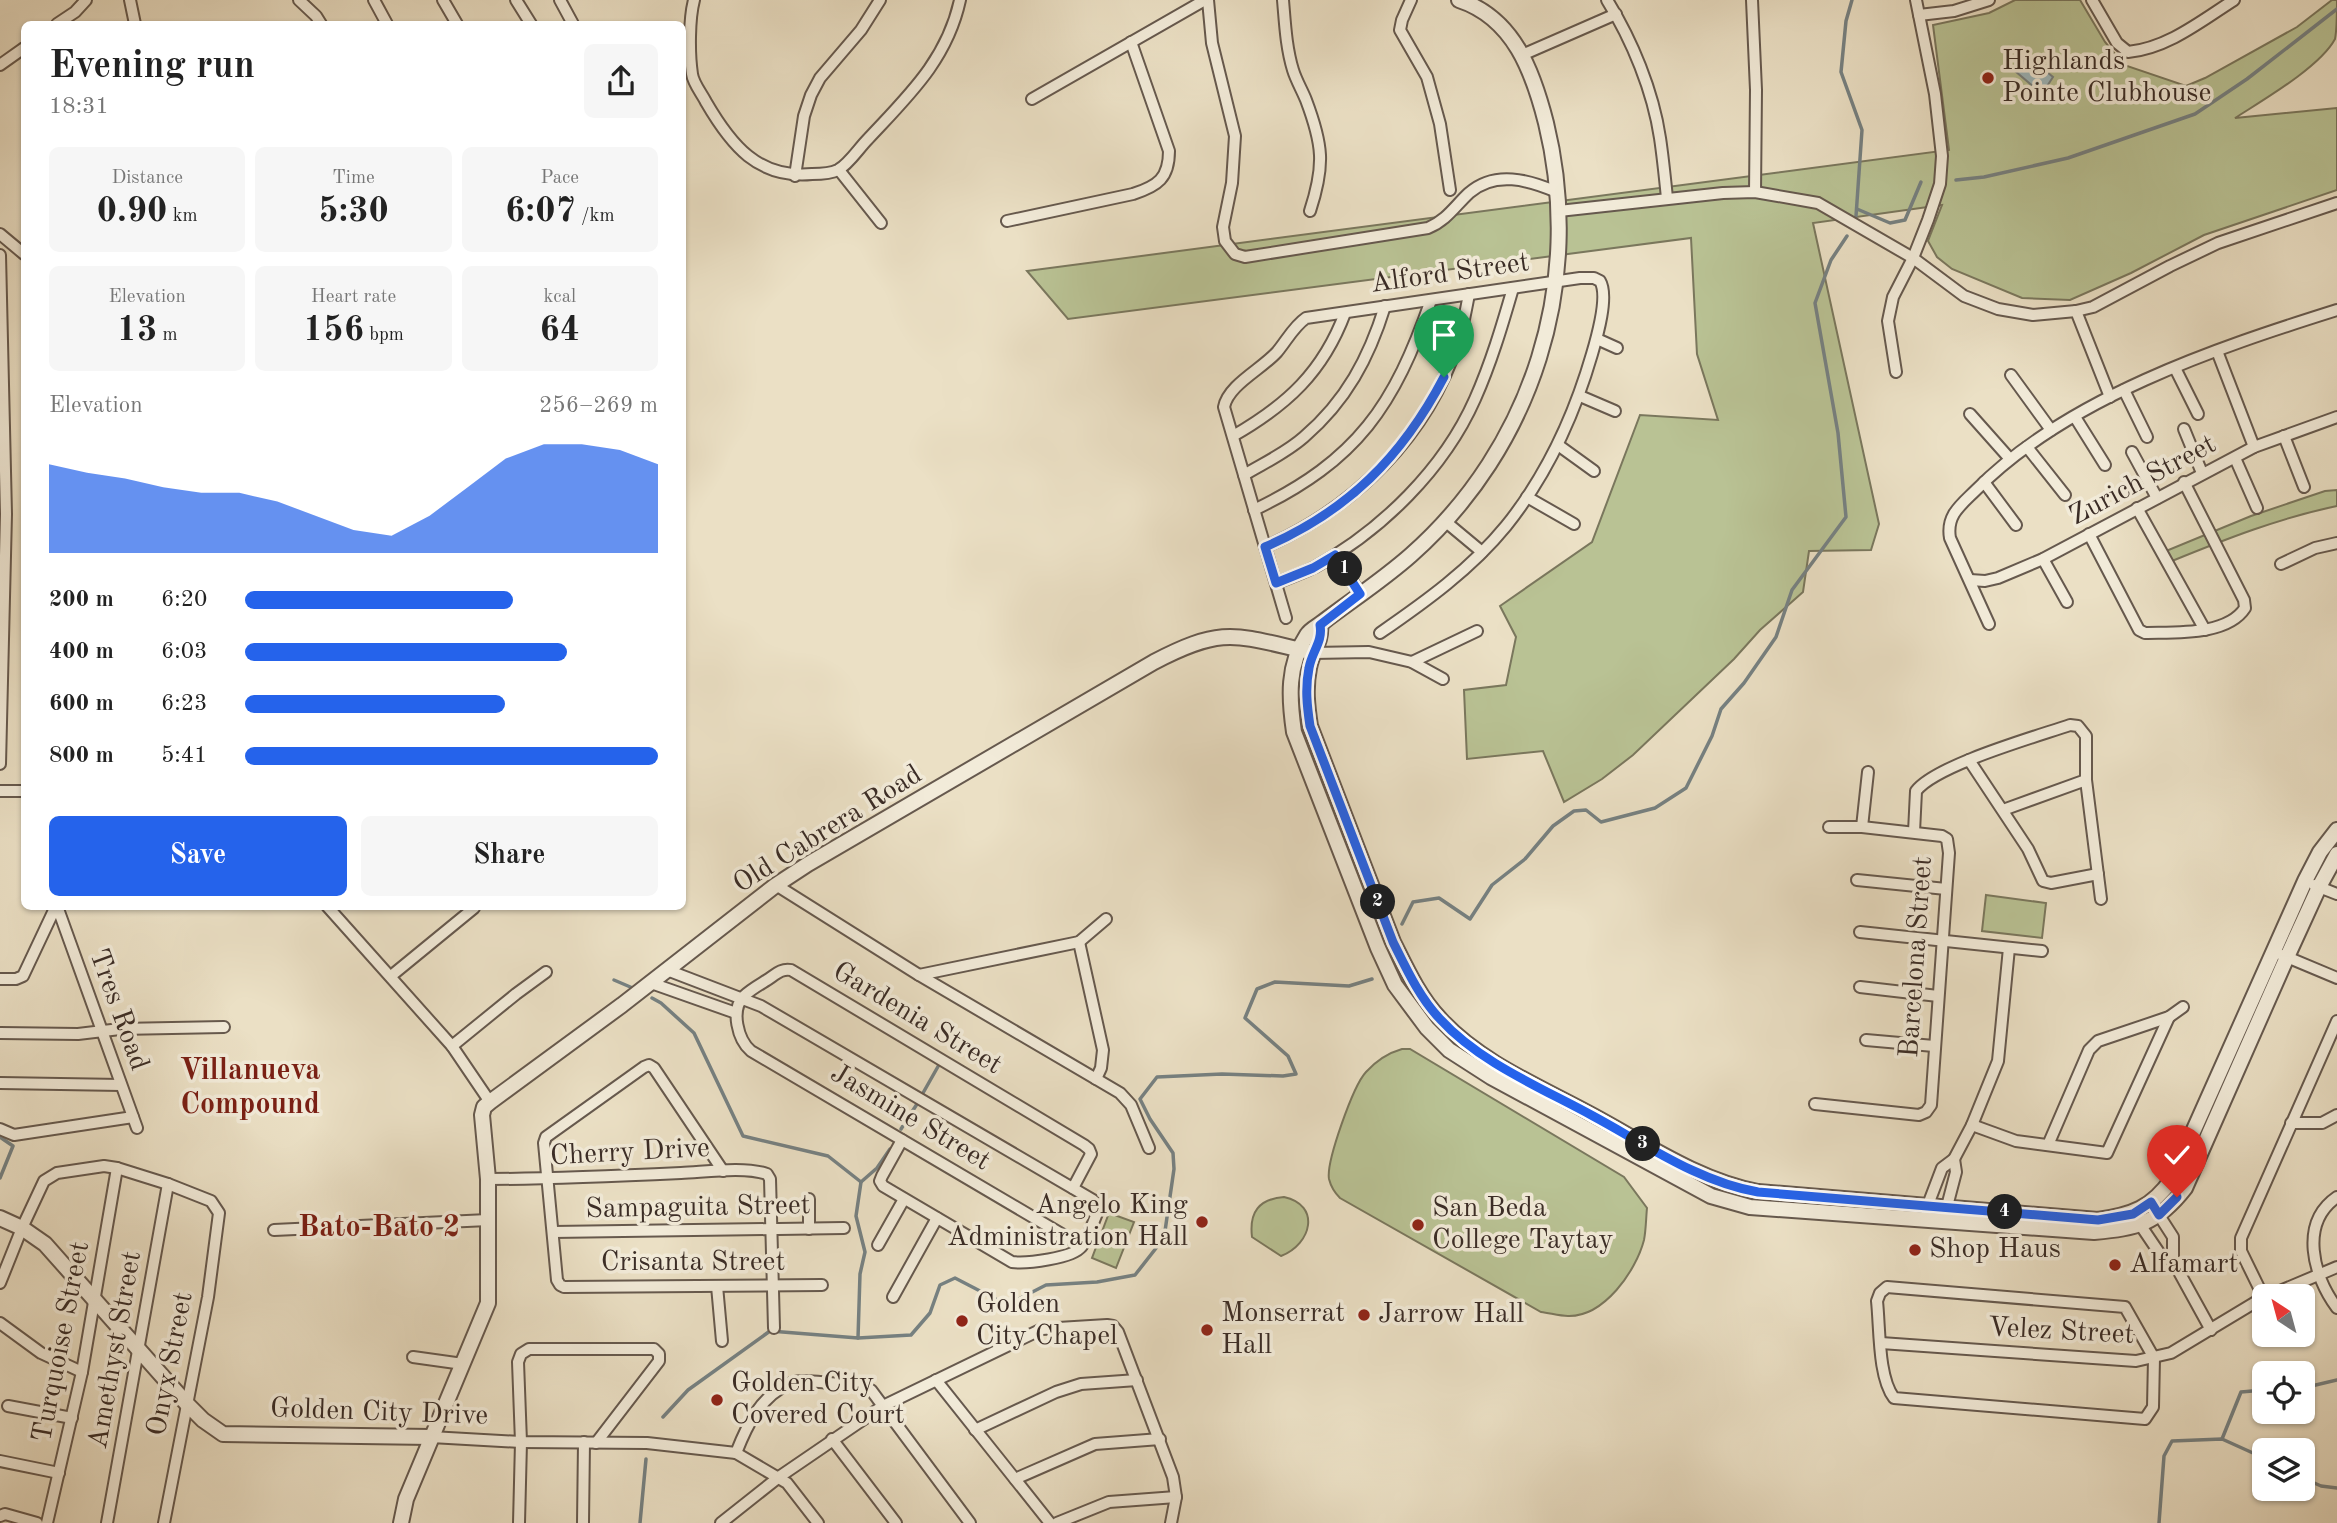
<!DOCTYPE html>
<meta charset="utf-8">
<style>
:root{--surface:#fff;--page:#f6f6f6;--text:#222;--muted:#767676;--accent:#2563eb}
body{margin:0;font-family:"Old Standard TT",serif;background:var(--page);color:var(--text);height:100vh;display:flex;flex-direction:column;font-size:26px;white-space:nowrap}
*{box-sizing:border-box;margin:0}
p{font-size:23px;color:var(--muted)}
.icon{flex:none;width:38px;height:38px;fill:none;stroke:currentColor;stroke-width:2;stroke-linecap:round;stroke-linejoin:round}
.map{position:relative;flex:1;overflow:hidden}
.side{position:absolute;left:21px;top:21px;width:665px;height:889px;display:flex;flex-direction:column;background:var(--surface);border-radius:10px;box-shadow:0 2px 5px #0004}
.side>*{flex:none}
.needle{width:46px;rotate:324deg}
.buttons{position:absolute;left:2252px;top:1284px;display:grid;gap:14px}
.buttons a{display:grid;place-items:center;width:63px;height:63px;border-radius:10px;background:var(--surface);box-shadow:0 2px 5px #0004;font-size:35px}
.pin{position:absolute;display:grid;place-items:center;width:60px;height:60px;color:#fff;margin:-72px -30px;border-radius:50% 50% 50% 0;rotate:-45deg;box-shadow:0 0 7px #0007}
.pin .icon{rotate:45deg}
.km{position:absolute;width:35px;height:35px;margin:-18px;border-radius:50%;background:#222;color:#fff;font-size:19px;line-height:35px;text-align:center}
.round{display:grid;place-items:center;flex:none;width:74px;height:74px;border-radius:10px;background:var(--page)}
.summary{display:flex;align-items:center;justify-content:space-between;height:119px;padding:0 28px}
h1{font-size:38px;font-weight:700;line-height:52px}
.metrics{display:grid;grid-template-columns:repeat(3,1fr);gap:10px;height:119px;padding:7px 28px}
.metrics div{display:grid;align-content:center;border-radius:10px;background:var(--page);text-align:center}
.metrics b{font-size:35px;font-weight:700}
.metrics small{font-size:19px;font-weight:400}
.metrics p{font-size:19px}
.chart{height:196px;padding:14px 28px}
.chart p{display:flex;justify-content:space-between}
.chart svg{width:100%;height:126px;margin-top:7px;fill:var(--accent);opacity:.7}
.primary-button{display:flex;gap:14px;margin-top:auto;padding:14px 28px}
.primary-button a{flex:1;height:80px;border-radius:10px;background:var(--accent);color:#fff;font-size:28px;font-weight:700;line-height:80px;text-align:center}
.primary-button a+a{background:var(--page);color:var(--text)}
ul{padding:0 28px;list-style:none;font-size:23px}
li{display:grid;grid-template-columns:112px 84px 1fr;align-items:center;height:52px}
li i{height:18px;border-radius:9px;background:var(--accent)}
.map>svg:first-child{display:block}
.green{fill:#b9c294;stroke:#7a775d;stroke-width:2}
.water{fill:#9ebac0;stroke:#768182;stroke-width:2}
.lines{fill:none;stroke-linecap:round;stroke-linejoin:round}
.stream{stroke:#768182;stroke-width:3.5}
.minor-casing{stroke:#66594e;stroke-width:14}
.tertiary-casing{stroke:#66594e;stroke-width:18}
.minor{stroke:#f2ebd9;stroke-width:10}
.tertiary{stroke:#f2ebd9;stroke-width:14}
.route-casing{stroke:#fff;stroke-width:14}
.route{stroke:#2563eb;stroke-width:9}
.poi-dot{fill:#8f2418;stroke:#f2ebd9;stroke-width:2.5}
.labels{text-anchor:middle;dominant-baseline:central;stroke-width:7;stroke-linejoin:round;paint-order:stroke}
.poi-label{font-size:28px;fill:#3a2c26;stroke:#f2ebd9;text-anchor:start}
.street-label{font-size:28px;fill:#3a2c26;stroke:#f2ebd9}
.neighbourhood-label{font-size:30px;font-weight:bold;fill:#7a1f14;stroke:#f2ebd9}
</style>
<div class="map">
<svg width="2337" height="1523" viewBox="0 0 2337 1523">
<rect width="100%" height="100%" fill="#ebe0c5"/>
<filter id="stains"><feTurbulence type="fractalNoise" baseFrequency=".00286" numOctaves="4"/><feColorMatrix values="0 0 0 0 .2 0 0 0 0 .09 0 0 0 0 .02 0 0 0 .5 -.17"/></filter>
<radialGradient id="worn" r=".72"><stop offset=".6" stop-color="#630" stop-opacity="0"/><stop offset="1" stop-color="#630" stop-opacity=".3"/></radialGradient>
<!-- green -->
<g class="green">
<path d="M2015,0H2080L2105,42L2124,65L2186,86L2205,78L2297,27L2332,0H2337C2337,11 2337,29 2335,39C2320,67 2263,100 2235,118L2337,108V190L2204,235L2131,273L2070,300L2022,298L1952,269L1937,257L1928,241L1942,205L1813,223L1879,524L1871,550L1809,551L1803,592L1760,630L1734,659L1633,755L1602,779L1564,802L1543,751L1467,759L1464,690L1506,685L1516,637L1500,606L1592,542L1640,415L1718,420L1697,354L1691,238L1068,319L1027,271L1949,150L1933,25L1989,13Z"/>
<path d="M2337,490V506C2279,518 2226,539 2172,561L2166,551L2251,516L2325,491Z"/>
<path d="M1986,895L2046,903L2042,938L1982,931Z"/>
<path d="M1402,1049H1410L1624,1177L1647,1208C1646,1218 1646,1230 1644,1240C1636,1271 1604,1317 1568,1316C1559,1316 1550,1313 1541,1312L1340,1198C1335,1193 1331,1187 1329,1179C1326,1162 1353,1086 1366,1072C1376,1061 1388,1053 1402,1049Z"/>
<path d="M1284,1197C1321,1205 1312,1244 1281,1256L1252,1237C1249,1212 1259,1199 1284,1197Z"/>
<path d="M1109,1213L1134,1222L1116,1268L1092,1258Z"/>
</g>
<!-- water -->
<path class="water" d="M2015,59L2036,63L2053,77L2042,94L2015,71Z"/>
<g class="lines">
<!-- stream -->
<g class="stream">
<path d="M1852,0L1846,21L1841,72L1862,130L1856,216"/>
<path d="M1956,180L1984,177L2068,158L2195,114L2247,79L2337,9"/>
<path d="M1857,209L1890,223L1905,220L1921,182"/>
<path d="M1402,924L1413,902L1439,898L1470,919L1492,885L1525,859L1553,826L1574,811L1586,810L1601,822L1655,808L1686,788L1712,736L1721,709L1744,683L1776,637L1792,590L1846,517L1838,433L1815,303L1831,260L1847,236"/>
<path d="M614,980L635,989"/>
<path d="M652,998L661,1003L694,1033L743,1136L828,1156L861,1182L856,1216L865,1252L860,1274L858,1338L770,1331L688,1390L663,1417"/>
<path d="M923,1093L940,1063"/>
<path d="M901,1129L917,1104"/>
<path d="M0,1137L13,1146L0,1178"/>
<path d="M861,1182L877,1168L890,1149"/>
<path d="M858,1338L911,1335L930,1313L940,1285L955,1278L1007,1305L1046,1285L1097,1282L1135,1275L1164,1238L1174,1169L1173,1153L1150,1119L1140,1099L1157,1077L1222,1074L1283,1076L1296,1074L1288,1056L1245,1018L1257,989L1275,982L1349,986L1372,979"/>
<path d="M2303,1388L2337,1380"/>
<path d="M2222,1439L2241,1392L2264,1390"/>
<path d="M2303,1478L2321,1486L2337,1488"/>
<path d="M640,1523L646,1459"/>
<path d="M2159,1523L2164,1456L2172,1441L2222,1439L2264,1458"/>
</g>
<!-- minor casing -->
<g class="minor-casing">
<g id="minor">
<path d="M130,0L135,24"/>
<path d="M299,0L316,16L321,24"/>
<path d="M374,0L387,24"/>
<path d="M443,0L457,24"/>
<path d="M516,0L531,24"/>
<path d="M560,0L573,24"/>
<path d="M694,0C689,19 689,54 692,74C693,83 702,94 706,102C731,145 758,179 812,174C820,174 832,173 838,170C849,164 859,148 868,139C908,96 947,60 960,0"/>
<path d="M1208,0L1212,43L1235,136L1232,183L1223,227L1225,241L1235,254L1245,257L1428,228C1447,220 1455,206 1469,193C1495,170 1529,180 1557,192"/>
<path d="M1283,0C1285,23 1286,47 1293,70C1296,80 1302,90 1306,100C1323,145 1325,165 1310,211"/>
<path d="M1411,0L1402,20L1400,30L1427,77L1440,124L1450,190"/>
<path d="M1607,0C1632,40 1653,91 1660,138C1663,158 1665,178 1667,198"/>
<path d="M1752,0L1756,90L1755,192"/>
<path d="M2092,0L2117,43L2128,52C2168,48 2201,21 2234,0"/>
<path d="M1919,15L1954,11L1989,0"/>
<path d="M57,24L75,12L86,0"/>
<path d="M1522,55L1616,14"/>
<path d="M0,65L24,48"/>
<path d="M1032,99L1205,0"/>
<path d="M839,170L881,223"/>
<path d="M795,176L804,116L811,95L820,78L861,30L880,0"/>
<path d="M1559,211L1723,193L1755,192L1818,203L1913,258L1964,296L1998,309L2033,315L2076,311L2093,307L2170,266L2218,243L2337,203"/>
<path d="M1007,221L1133,194C1158,186 1169,178 1169,151L1131,42"/>
<path d="M0,234L24,254"/>
<path d="M0,255L6,514L0,764"/>
<path d="M2076,311L2110,397"/>
<path d="M1597,339L1617,348"/>
<path d="M2217,351L2254,447"/>
<path d="M2175,368L2198,414"/>
<path d="M1896,372L1888,321L1893,297L1913,258L1928,220L1940,184L1942,156L1935,94L1916,0"/>
<path d="M2011,375L2051,430"/>
<path d="M2124,390L2147,437"/>
<path d="M1580,396L1615,411"/>
<path d="M1970,414L2010,459"/>
<path d="M2075,417L2105,465"/>
<path d="M2184,429L2202,473"/>
<path d="M1233,436C1287,405 1323,372 1345,313"/>
<path d="M2284,436L2304,487"/>
<path d="M1558,445L1594,471"/>
<path d="M2027,447L2065,495"/>
<path d="M2132,452L2157,498"/>
<path d="M2235,458L2257,508"/>
<path d="M1244,475C1264,463 1286,453 1304,437C1346,401 1369,358 1385,306"/>
<path d="M1984,482L2016,525"/>
<path d="M1527,497L1574,524"/>
<path d="M2137,508L2205,630"/>
<path d="M1254,510C1358,460 1394,406 1431,300"/>
<path d="M1446,522L1482,552"/>
<path d="M2089,534L2139,630L2145,633C2174,632 2227,636 2245,608L2244,600L2184,482"/>
<path d="M1265,547C1354,508 1428,436 1458,342C1463,327 1466,310 1469,294"/>
<path d="M1336,555L1360,594"/>
<path d="M2043,559L2067,602"/>
<path d="M2281,564L2315,548L2337,543"/>
<path d="M1970,580L1985,581L1998,578L2043,559L2254,447L2337,417"/>
<path d="M1276,583C1289,578 1303,573 1315,567C1382,530 1444,469 1475,399C1491,363 1502,326 1513,288"/>
<path d="M1286,618L1224,407C1228,385 1262,369 1277,352C1287,340 1294,326 1306,318L1580,278H1594L1600,281C1609,296 1597,337 1592,354C1574,416 1547,475 1506,526C1471,569 1425,602 1380,633"/>
<path d="M1989,624L1950,538C1946,515 1961,505 1976,490C2067,398 2216,348 2337,310"/>
<path d="M1313,653L1369,652L1412,662L1443,679"/>
<path d="M1412,662L1477,631"/>
<path d="M1969,760L2028,849L2043,881L2051,883L2098,874"/>
<path d="M0,791H24"/>
<path d="M2003,810L2086,780"/>
<path d="M1862,827L1868,772"/>
<path d="M1914,832L1916,791C1936,765 2035,737 2070,725L2078,726L2086,736V780L2101,899"/>
<path d="M1857,880L1946,889"/>
<path d="M776,885L919,975L1120,1093L1131,1105L1149,1148"/>
<path d="M2314,885L2337,894"/>
<path d="M57,906L137,1128"/>
<path d="M327,906L452,1046L490,1102"/>
<path d="M1860,932L2042,951"/>
<path d="M1079,942L1103,1050L1101,1068L1096,1079"/>
<path d="M2282,955L2337,978"/>
<path d="M667,970L761,1006L1093,1200L1098,1211C1093,1222 1089,1237 1081,1247C1073,1258 1026,1264 1012,1262L883,1186L880,1181L882,1176L902,1140"/>
<path d="M919,975L1079,942L1106,919"/>
<path d="M391,976L474,908"/>
<path d="M0,979H16L23,976L56,906"/>
<path d="M651,983L736,1013"/>
<path d="M1860,987L1938,996"/>
<path d="M0,1033L78,1034L120,1029L224,1027"/>
<path d="M1866,1040L1934,1046"/>
<path d="M452,1046L516,994L546,972"/>
<path d="M0,1083L121,1085"/>
<path d="M1815,1104L1919,1115L1926,1112L1931,1105L1949,853L1947,839L1942,836L1862,827H1829"/>
<path d="M2291,1123H2322L2337,1115"/>
<path d="M1972,1125L2016,1141L2107,1153L2169,1017"/>
<path d="M0,1129L14,1135L133,1117"/>
<path d="M2048,1145L2089,1050L2098,1041L2169,1017L2183,1007"/>
<path d="M723,1171L654,1068L649,1065L644,1067L546,1137L544,1143L557,1280L560,1285L564,1287L822,1285"/>
<path d="M488,1179C552,1179 617,1176 681,1173C705,1172 745,1166 767,1174L770,1179L774,1328"/>
<path d="M1073,1188L1091,1154L1089,1149L1084,1145L791,970C781,968 775,975 767,980C759,985 750,990 744,996C730,1010 738,1040 751,1051L1082,1246"/>
<path d="M2337,1197C2299,1223 2313,1276 2337,1308"/>
<path d="M809,1199V1229"/>
<path d="M2155,1209L2173,1237V1261L2211,1330"/>
<path d="M1926,1210L1942,1168L1954,1159L1972,1125L1998,1061L2009,948"/>
<path d="M1945,1214L1956,1172L1954,1159"/>
<path d="M2137,1220L2160,1254L2173,1261"/>
<path d="M274,1230L488,1220"/>
<path d="M553,1232L844,1228"/>
<path d="M878,1245L904,1199"/>
<path d="M0,1283L22,1228L44,1181L57,1173L104,1166L117,1168L168,1184L211,1201L219,1213L208,1297L164,1523"/>
<path d="M717,1286L722,1341"/>
<path d="M1887,1287L2125,1307L2154,1358L2153,1407L2145,1419L1894,1398C1878,1377 1880,1329 1877,1301L1880,1293Z"/>
<path d="M893,1297L937,1218"/>
<path d="M2266,1297L2337,1267"/>
<path d="M2264,1298L2241,1251V1238L2337,1021"/>
<path d="M0,1323L41,1353L82,1372"/>
<path d="M1881,1343L2136,1361L2171,1353L2264,1297"/>
<path d="M413,1357L463,1364"/>
<path d="M936,1380L1050,1523"/>
<path d="M8,1406L72,1418"/>
<path d="M975,1430L1056,1392L1081,1384L1137,1380"/>
<path d="M431,1437L521,1442L647,1443L736,1453L787,1483L818,1523"/>
<path d="M832,1439L896,1523"/>
<path d="M736,1453C747,1425 761,1395 791,1383C802,1379 818,1382 829,1383C843,1384 858,1384 871,1390L970,1523"/>
<path d="M0,1461L59,1473"/>
<path d="M1015,1479L1095,1444L1160,1439"/>
<path d="M0,1516L5,1514L37,1523"/>
<path d="M47,1523L82,1372L117,1168"/>
<path d="M107,1523L168,1184"/>
<path d="M519,1523L521,1442L518,1362L521,1354L529,1349H654L659,1354V1361L596,1443"/>
<path d="M583,1523L584,1442"/>
<path d="M721,1523L779,1477L883,1406L1042,1329L1107,1325L1113,1326L1118,1332L1173,1477L1176,1497L1171,1523"/>
<path d="M1057,1523L1109,1502L1176,1497"/>
</g>
</g>
<!-- tertiary casing -->
<g class="tertiary-casing">
<g id="tertiary">
<path d="M1459,0C1514,18 1533,72 1546,123C1585,282 1533,447 1411,555C1384,579 1352,600 1323,622C1317,627 1311,629 1307,635C1287,665 1289,698 1294,732L1378,948L1395,985L1427,1028L1449,1050L1491,1077L1711,1196L1750,1207L2094,1232C2137,1228 2157,1224 2185,1188L2287,957L2319,887L2337,854"/>
<path d="M1320,625C1322,642 1312,651 1309,668C1305,688 1307,706 1310,726L1393,942C1406,968 1419,997 1440,1019C1480,1063 1542,1088 1593,1116C1645,1144 1699,1181 1758,1192L2098,1220C2132,1215 2152,1208 2172,1179L2305,881L2320,852L2337,830"/>
<path d="M0,1218L22,1228L45,1244L187,1404L203,1420L223,1434L431,1437"/>
<path d="M401,1523L406,1499L488,1303V1179L482,1115L484,1107L490,1102L622,1005L776,885L808,864L1154,662C1223,626 1235,635 1306,651"/>
</g>
</g>
<!-- minor -->
<use href="#minor" class="minor"/>
<!-- tertiary -->
<use href="#tertiary" class="tertiary"/>
</g>
<g class="lines">
<!-- route casing -->
<g class="route-casing">
<path id="route" d="M1444,377C1402,457 1348,511 1265,547L1276,583L1313,568L1335,555L1360,594L1320,625C1323,642 1312,651 1309,668C1305,688 1307,706 1310,726L1393,942C1406,968 1419,997 1440,1019C1480,1063 1542,1088 1593,1116C1645,1144 1699,1182 1758,1192L2098,1220L2133,1214L2151,1202L2159,1215L2177,1197"/>
</g>
<!-- route -->
<use href="#route" class="route"/>
</g>
<!-- markers -->
<g class="poi-dot">
<circle cx="1988" cy="78" r="7"/>
<circle cx="1202" cy="1222" r="7"/>
<circle cx="1418" cy="1225" r="7"/>
<circle cx="1915" cy="1250" r="7"/>
<circle cx="2115" cy="1265" r="7"/>
<circle cx="1364" cy="1315" r="7"/>
<circle cx="962" cy="1321" r="7"/>
<circle cx="1207" cy="1330" r="7"/>
<circle cx="717" cy="1400" r="7"/>
</g>
<g class="labels">
<!-- poi labels -->
<g class="poi-label">
<text x="2002" y="62">Highlands<tspan x="2002" dy="32">Pointe Clubhouse</tspan></text>
<text x="1188" y="1206" text-anchor="end">Angelo King<tspan x="1188" dy="32">Administration Hall</tspan></text>
<text x="1432" y="1209">San Beda<tspan x="1432" dy="32">College Taytay</tspan></text>
<text x="1929" y="1250">Shop Haus</text>
<text x="2129" y="1265">Alfamart</text>
<text x="976" y="1305">Golden<tspan x="976" dy="32">City Chapel</tspan></text>
<text x="1221" y="1314">Monserrat<tspan x="1221" dy="32">Hall</tspan></text>
<text x="1378" y="1315">Jarrow Hall</text>
<text x="731" y="1384">Golden City<tspan x="731" dy="32">Covered Court</tspan></text>
</g>
<!-- street labels -->
<g class="street-label">
<text transform="translate(1450 274) rotate(-8)">Alford Street</text>
<text transform="translate(2143 481) rotate(-28)">Zurich Street</text>
<text transform="translate(828 830) rotate(-32)">Old Cabrera Road</text>
<text transform="translate(1917 957) rotate(-86)">Barcelona Street</text>
<text transform="translate(118 1010) rotate(70)">Tres Road</text>
<text transform="translate(917 1019) rotate(31)">Gardenia Street</text>
<text transform="translate(910 1118) rotate(31)">Jasmine Street</text>
<text transform="translate(630 1153) rotate(-3)">Cherry Drive</text>
<text transform="translate(698 1208) rotate(-1)">Sampaguita Street</text>
<text x="693" y="1263">Crisanta Street</text>
<text transform="translate(2061 1332) rotate(3)">Velez Street</text>
<text transform="translate(62 1342) rotate(-79)">Turquoise Street</text>
<text transform="translate(116 1350) rotate(-80)">Amethyst Street</text>
<text transform="translate(171 1364) rotate(-79)">Onyx Street</text>
<text transform="translate(379 1413) rotate(2)">Golden City Drive</text>
</g>
<!-- neighbourhood labels -->
<g class="neighbourhood-label">
<text x="250" y="1071">Villanueva<tspan x="250" dy="34">Compound</tspan></text>
<text x="379" y="1228">Bato-Bato 2</text>
</g>
</g>
<rect width="100%" height="100%" filter="url(#stains)"/>
<rect width="100%" height="100%" fill="url(#worn)"/>
</svg>
<div class="buttons">
<a><svg class="needle" viewBox="-14 -14 28 28"><path d="M0-13l5 13h-10z" fill="#e53935"/><path d="M0 13l5-13h-10z" fill="#767676"/></svg></a>
<a><svg class="icon" aria-label="locate" viewBox="0 0 24 24"><circle cx="12" cy="12" r="6"/><path d="M12 2v4M12 18v4M2 12h4M18 12h4"/></svg></a>
<a><svg class="icon" aria-label="layers" viewBox="0 0 24 24"><path d="M12 4l9 5-9 5-9-5zM3 14l9 5 9-5"/></svg></a>
</div>
<div class="pin" style="left:1444px;top:377px;background:#1e9e55"><svg class="icon" aria-label="arrive" viewBox="0 0 24 24"><path d="M6 21V4h12l-3 4 3 4H6"/></svg></div>
<div class="pin" style="left:2177px;top:1197px;background:#d93025"><svg class="icon" aria-label="check" viewBox="0 0 24 24"><path d="M5 12l5 5 9-10"/></svg></div>
<b class="km" style="left:1345px;top:569px">1</b>
<b class="km" style="left:1378px;top:902px">2</b>
<b class="km" style="left:1643px;top:1144px">3</b>
<b class="km" style="left:2005px;top:1212px">4</b>
<section class="side">
<div class="summary"><div><h1>Evening run</h1><p>18:31</p></div><a class="round"><svg class="icon" aria-label="share" viewBox="0 0 24 24"><path d="M12 15V3M7 8l5-5 5 5M5 13v7h14v-7"/></svg></a></div>
<div class="metrics">
<div><p>Distance</p><b>0.90<small> km</small></b></div>
<div><p>Time</p><b>5:30</b></div>
<div><p>Pace</p><b>6:07<small> /km</small></b></div>
</div>
<div class="metrics">
<div><p>Elevation</p><b>13<small> m</small></b></div>
<div><p>Heart rate</p><b>156<small> bpm</small></b></div>
<div><p>kcal</p><b>64</b></div>
</div>
<div class="chart"><p><span>Elevation</span>256–269 m</p>
<svg viewBox="0 0 160 44" preserveAspectRatio="none"><path d="M0 44V13L10 16L20 18L30 21L40 23L50 23L60 26L70 31L80 36L90 38L100 31L110 21L120 11L130 6L140 6L150 8L160 13V44z"/></svg>
</div>
<ul>
<li><b>200 m</b>6:20<i style="width:65%"></i></li>
<li><b>400 m</b>6:03<i style="width:78%"></i></li>
<li><b>600 m</b>6:23<i style="width:63%"></i></li>
<li><b>800 m</b>5:41<i style="width:100%"></i></li>
</ul>
<div class="primary-button"><a>Save</a><a>Share</a></div>
</section>
</div>
